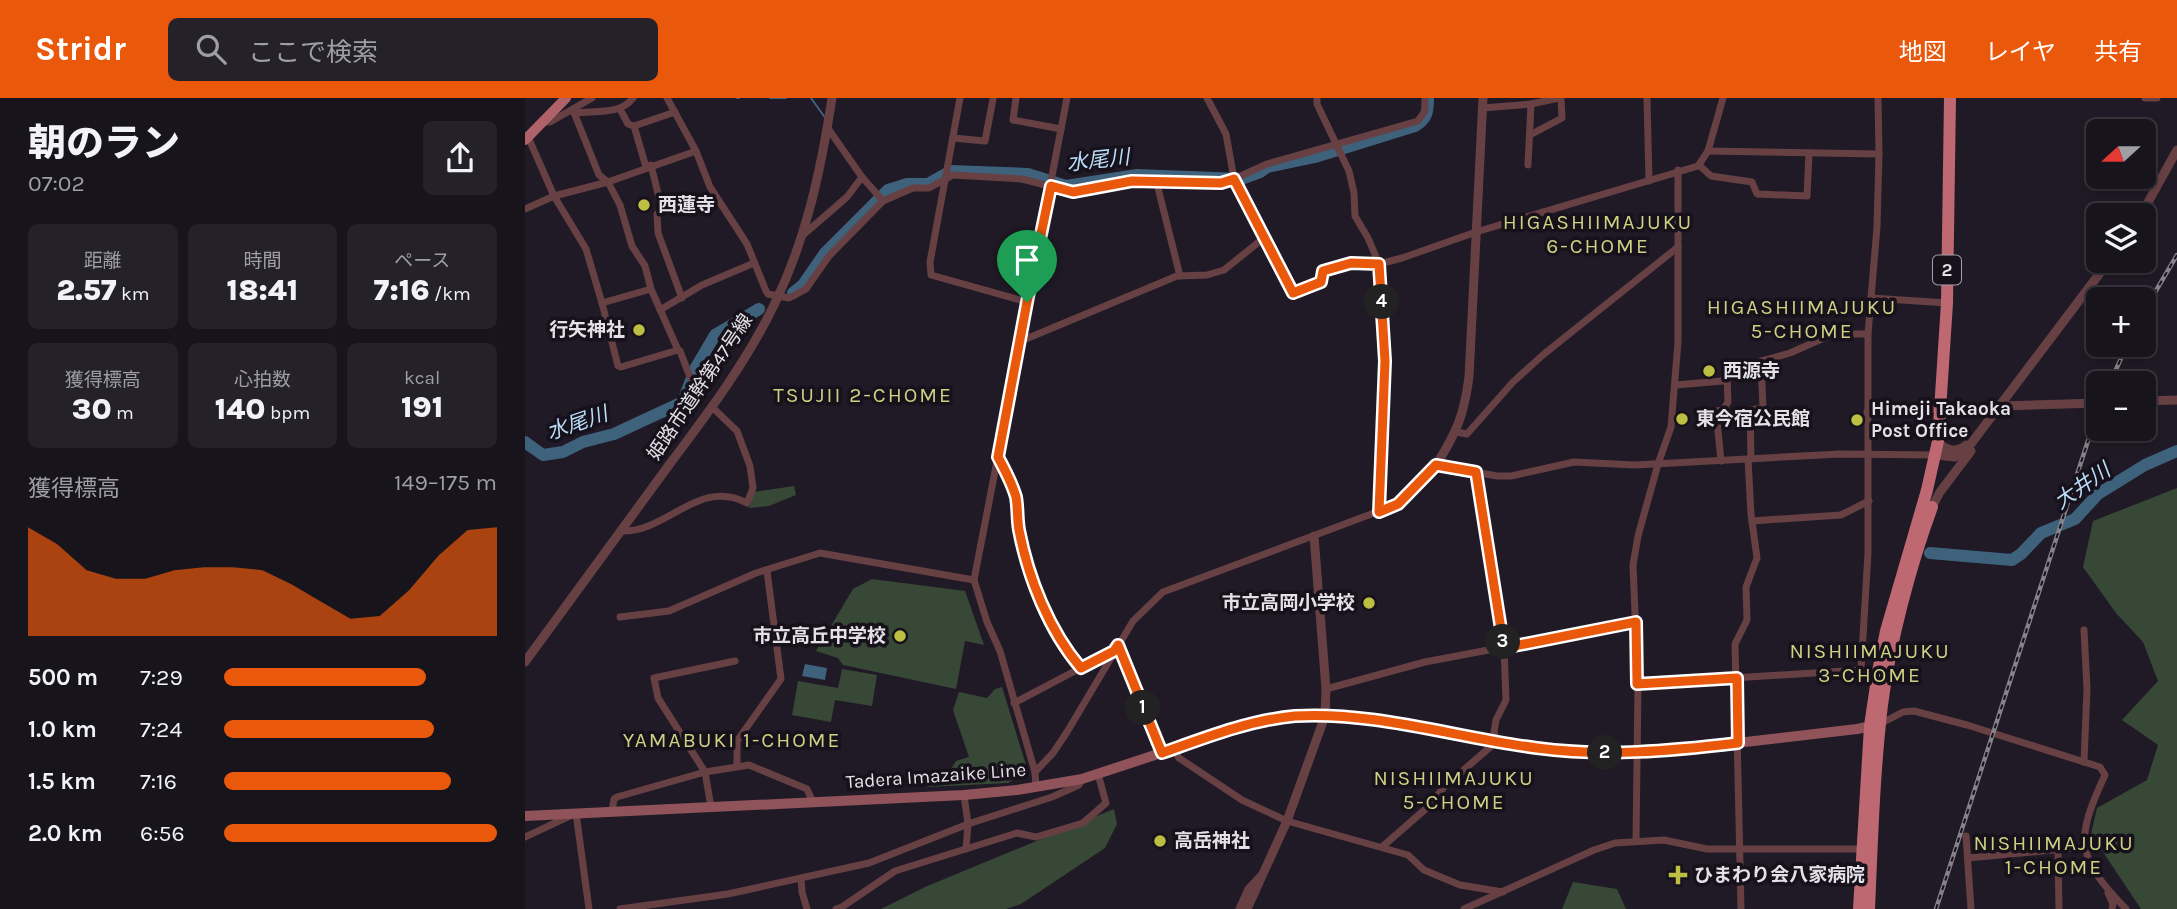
<!DOCTYPE html>
<html lang="ja">
<meta charset="utf-8">
<style>
:root{--surface:#17141c;--page:#242129;--text:#f1f3f6;--muted:#9e9ea3;--line:#36333b;--accent:#ea580c}
body{margin:0;font-family:Karla,"Noto Sans JP",sans-serif;background:var(--page);color:var(--text);height:100vh;display:flex;flex-direction:column;font-size:26px;white-space:nowrap}
*{box-sizing:border-box;margin:0}
p{font-size:23px;color:var(--muted)}
.icon{flex:none;width:38px;height:38px;fill:none;stroke:currentColor;stroke-width:2;stroke-linecap:round;stroke-linejoin:round}
.map{position:relative;flex:1;overflow:hidden}
.drawer{display:flex;flex-direction:column;background:var(--surface);width:525px}
.drawer>*{flex:none}
.needle{width:46px;rotate:249deg}
.tools{position:absolute;left:1561px;top:21px;display:grid;gap:14px}
.tools a{display:grid;place-items:center;width:70px;height:70px;border-radius:10px;background:var(--surface);box-shadow:0 4px 10px #0003,0 0 0 2px var(--line);font-size:35px}
.pin{position:absolute;display:grid;place-items:center;width:60px;height:60px;color:#fff;margin:-72px -30px;border-radius:50% 50% 50% 0;rotate:-45deg;box-shadow:0 0 7px #0007}
.pin .icon{rotate:45deg}
.km{position:absolute;width:35px;height:35px;margin:-18px;border-radius:50%;background:#222;color:#fff;font-size:19px;line-height:35px;text-align:center}
.round{display:grid;place-items:center;flex:none;width:74px;height:74px;border-radius:10px;background:var(--page)}
.headline{display:flex;align-items:center;justify-content:space-between;height:119px;padding:0 28px}
h1{font-size:38px;font-weight:800;line-height:52px}
.stats{display:grid;grid-template-columns:repeat(3,1fr);gap:10px;height:119px;padding:7px 28px}
.stats div{display:grid;align-content:center;border-radius:10px;background:var(--page);text-align:center}
.stats b{font-size:30px;font-weight:800}
.stats small{font-size:19px;font-weight:400}
.stats p{font-size:19px}
.chart{height:196px;padding:14px 28px}
.chart p{display:flex;justify-content:space-between}
.chart svg{width:100%;height:126px;margin-top:7px;fill:var(--accent);opacity:.7}
ul{padding:0 28px;list-style:none;font-size:23px}
li{display:grid;grid-template-columns:112px 84px 1fr;align-items:center;height:52px}
li i{height:18px;border-radius:9px;background:var(--accent)}
header{display:flex;align-items:center;gap:42px;box-sizing:border-box;height:98px;padding:0 35px;background:var(--accent);color:#fff}
header strong{font-size:33px}
nav{display:flex;gap:38px;margin-inline-start:auto;font-size:24px}
.search{width:490px;height:63px;background:var(--page);display:flex;align-items:center;gap:18px;box-sizing:border-box;padding:0 24px;border-radius:10px;color:var(--muted);font-size:26px}
main{display:flex;flex:1;min-height:0}
.map>svg:first-child{display:block}
.green{fill:#384836}
.water{fill:#3e617c}
.lines{fill:none;stroke-linecap:round;stroke-linejoin:round}
.stream{stroke:#3e617c;stroke-width:2}
.river{stroke:#3e617c;stroke-width:12}
.minor{stroke:#674044;stroke-width:7}
.tertiary{stroke:#674044;stroke-width:9}
.secondary{stroke:#90535a;stroke-width:10}
.primary{stroke:#b0626a;stroke-width:10}
.trunk{stroke:#be6872;stroke-width:12}
.rail-casing{stroke:#85828a;stroke-width:4.5}
.rail{stroke:#16111b;stroke-width:2;stroke-dasharray:5;stroke-linecap:butt}
.route-casing{stroke:#fff;stroke-width:14}
.route{stroke:#ea580c;stroke-width:9}
.poi-dot{fill:#bdbf43;stroke:#16111b;stroke-width:2.5}
.labels{text-anchor:middle;dominant-baseline:central;stroke-width:7;stroke-linejoin:round;paint-order:stroke}
.shield{fill:#16111b;stroke:#a6a2aa;stroke-width:2}
.shield-label{font-size:18px;font-weight:bold;fill:#e3e0e7}
.poi-label{font-size:19px;font-weight:bold;fill:#e3e0e7;stroke:#16111b;text-anchor:start}
.street-label{font-size:19px;fill:#e3e0e7;stroke:#16111b}
.water-label{font-size:21px;font-style:italic;fill:#badefa;stroke:#16111b}
.neighbourhood-label{font-size:21px;letter-spacing:2px;fill:#ced082;stroke:#16111b}
</style>
<header>
<strong>Stridr</strong>
<div class="search"><svg class="icon" aria-label="search" viewBox="0 0 24 24"><circle cx="10" cy="10" r="6"/><path d="M15 15l6 6"/></svg>ここで検索</div>
<nav><a>地図</a><a>レイヤ</a><a>共有</a></nav>
</header>
<main>
<section class="drawer">
<div class="headline"><div><h1>朝のラン</h1><p>07:02</p></div><a class="round"><svg class="icon" aria-label="share" viewBox="0 0 24 24"><path d="M12 15V3M7 8l5-5 5 5M5 13v7h14v-7"/></svg></a></div>
<div class="stats">
<div><p>距離</p><b>2.57<small> km</small></b></div>
<div><p>時間</p><b>18:41</b></div>
<div><p>ペース</p><b>7:16<small> /km</small></b></div>
</div>
<div class="stats">
<div><p>獲得標高</p><b>30<small> m</small></b></div>
<div><p>心拍数</p><b>140<small> bpm</small></b></div>
<div><p>kcal</p><b>191</b></div>
</div>
<div class="chart"><p><span>獲得標高</span>149–175 m</p>
<svg viewBox="0 0 160 44" preserveAspectRatio="none"><path d="M0 44V6L10 12L20 21L30 24L40 24L50 21L60 20L70 20L80 21L90 26L100 32L110 38L120 37L130 28L140 16L150 7L160 6V44z"/></svg>
</div>
<ul>
<li><b>500 m</b>7:29<i style="width:74%"></i></li>
<li><b>1.0 km</b>7:24<i style="width:77%"></i></li>
<li><b>1.5 km</b>7:16<i style="width:83%"></i></li>
<li><b>2.0 km</b>6:56<i style="width:100%"></i></li>
</ul>
</section>
<div class="map">
<svg width="1652" height="811" viewBox="0 0 1652 811">
<rect width="100%" height="100%" fill="#1f1a25"/>
<!-- green -->
<g class="green">
<path d="M269,388L271,397L244,408L224,410L228,394Z"/>
<path d="M1652,390V811H1616L1566,736L1572,710L1622,682L1633,647L1597,622L1633,583L1618,544L1591,515L1558,469L1568,423Z"/>
<path d="M347,481L440,493L459,547L440,543L431,591L318,567L313,560L291,553L328,491Z"/>
<path d="M317,571L352,577L347,608L310,602L306,624L267,617L273,583L313,590Z"/>
<path d="M477,589L501,667L500,673L483,685L402,689L401,675L423,676L431,663L444,659L428,612L434,594L462,600L470,591Z"/>
<path d="M589,711L592,726L580,750L496,806L481,811H356L400,789Z"/>
<path d="M1048,784L1092,791L1101,811H1037Z"/>
</g>
<!-- water -->
<path class="water" d="M280,566L302,570L300,582L277,578Z"/>
<g class="lines">
<!-- stream -->
<g class="stream">
<path d="M212,0H214"/>
<path d="M245,0H261"/>
<path d="M286,0L301,21"/>
</g>
<!-- river -->
<g class="river">
<path d="M268,195L278,187L300,155L363,92L382,86H403L426,73L503,76L541,88L612,77L716,81L735,74L742,69L790,59L890,28C902,21 903,14 903,0"/>
<path d="M0,344L18,357L38,354L58,344L89,336L158,304L170,271L190,237L234,211"/>
<path d="M1405,455L1487,462L1496,456L1516,435L1550,421L1573,396L1620,367L1652,353"/>
</g>
<!-- minor -->
<g class="minor">
<path d="M142,0L171,53L185,89L222,146L241,193L243,196L264,200L281,191L304,158L358,103L388,90H404L428,77L497,81L548,94L607,83L703,84L709,81L701,36L682,0"/>
<path d="M435,0L405,164L406,177L502,204"/>
<path d="M491,0L488,22L536,31"/>
<path d="M792,0V6L824,73L829,95L830,118L843,140L854,166L860,263L854,414"/>
<path d="M900,0V13L893,23L742,66L709,81L768,195L796,184L798,173L826,165L854,166L877,160L951,134L1173,68L1183,53L1198,0"/>
<path d="M1122,0L1124,83"/>
<path d="M1620,0H1632"/>
<path d="M958,10L1006,6L1034,0"/>
<path d="M95,11L103,26L109,28L121,69"/>
<path d="M48,12L74,77L83,84L95,107L107,148L120,168L126,191L153,252L96,269L93,268L77,205L126,191"/>
<path d="M49,15C70,12 94,18 108,0"/>
<path d="M18,24H25L67,0"/>
<path d="M109,28L150,14"/>
<path d="M302,29L337,79L358,103"/>
<path d="M1005,37L1037,20L1036,0"/>
<path d="M3,39L29,98L61,151L77,205"/>
<path d="M428,40L460,43L468,1"/>
<path d="M1183,53L1354,56"/>
<path d="M126,67L137,112L132,116L133,135L157,200"/>
<path d="M1003,67L1006,6"/>
<path d="M1174,67L1186,78L1227,84L1232,96L1282,98L1284,55"/>
<path d="M631,82L655,178"/>
<path d="M0,111L29,98L83,84L171,53"/>
<path d="M278,137L322,99L337,79"/>
<path d="M1346,200L1422,205"/>
<path d="M135,212L177,187L229,165"/>
<path d="M496,243L652,178L682,177L699,172L740,139"/>
<path d="M153,252L155,253L165,279L171,283"/>
<path d="M1150,287L1198,283L1208,271L1265,255L1308,236H1343"/>
<path d="M1342,314L1476,308"/>
<path d="M931,334L942,336L988,284L1019,256L1153,149"/>
<path d="M473,360C481,373 488,385 491,400C493,410 492,422 495,432C504,480 524,533 556,570"/>
<path d="M1226,361L1225,312L1238,310L1236,263"/>
<path d="M1196,363L1191,313L1198,312L1203,304L1202,278"/>
<path d="M1227,423L1316,417L1344,403"/>
<path d="M96,433C142,435 174,379 222,405L228,390L225,368L212,333L187,309"/>
<path d="M95,519L144,513L231,475L295,455L449,482"/>
<path d="M1559,532L1562,591L1559,664"/>
<path d="M593,547L637,655"/>
<path d="M1336,572L1343,455V236L1352,129L1354,56L1353,0"/>
<path d="M1113,586L1336,572L1353,574"/>
<path d="M801,591L900,564L1111,524"/>
<path d="M489,605L588,553"/>
<path d="M1355,626L1378,614L1389,613L1442,627L1575,669L1580,677C1550,742 1550,758 1601,811"/>
<path d="M648,651L654,660L717,702L762,723L883,757L899,772L935,787L978,794"/>
<path d="M212,668V643L256,581L242,473"/>
<path d="M510,674L528,655L542,634L608,523L638,494L873,406L911,367L972,378H986L1049,364L1110,367L1315,356L1411,357"/>
<path d="M511,689L510,674L475,553L462,524L449,482L542,0"/>
<path d="M439,697L443,726L441,751"/>
<path d="M186,709L180,674L133,600L129,580L210,563"/>
<path d="M87,713L89,701L92,699L180,674L224,667L282,691L288,704"/>
<path d="M1441,738L1446,811"/>
<path d="M0,739L51,715L64,811"/>
<path d="M1111,743L1113,586L1108,467L1113,438L1133,366L1146,329L1153,244V72"/>
<path d="M857,749L904,708L919,689L971,644L969,634L971,622L981,602L979,550L952,374"/>
<path d="M1533,752L1534,811"/>
<path d="M1443,760L1558,749"/>
<path d="M276,780L277,794L282,811"/>
<path d="M1583,795L1588,806L1587,811"/>
<path d="M95,811L203,796L344,765L443,726L527,699L554,687L557,681"/>
<path d="M311,811L317,809L370,773L492,735L511,739L558,725L581,705L573,676"/>
<path d="M714,811L723,791L736,777"/>
<path d="M939,811L1069,752L1090,745L1139,742L1182,751H1338"/>
<path d="M1216,811L1210,546L1222,522L1221,489L1232,460L1226,416L1223,361"/>
</g>
<!-- tertiary -->
<g class="tertiary">
<path d="M1616,117L1652,52"/>
<path d="M1619,303L1652,302"/>
<path d="M1476,308L1573,305"/>
<path d="M1413,343C1420,353 1432,355 1441,347"/>
<path d="M1411,357L1430,359L1439,355L1584,163"/>
<path d="M911,367C932,334 939,317 944,279L958,0"/>
<path d="M1407,409L1415,394L1446,353"/>
<path d="M0,564C48,498 96,433 144,367C183,315 223,262 251,203C282,138 296,71 307,0"/>
<path d="M722,811L762,723L800,618L801,591L789,438"/>
</g>
<!-- secondary -->
<path class="secondary" d="M0,718L439,697L492,692L557,681L712,630L768,618L844,622L1013,650L1089,656L1134,654L1332,631L1352,627"/>
<!-- primary -->
<path class="primary" d="M0,42L41,0"/>
<!-- trunk -->
<g class="trunk">
<path d="M1334,811L1345,628L1353,574L1361,533L1402,392L1413,343L1422,205L1425,0"/>
<path d="M1344,811C1347,743 1349,674 1357,607C1365,544 1385,469 1407,409"/>
</g>
<!-- rail casing -->
<g class="rail-casing">
<g id="rail">
<path d="M1619,213L1652,157"/>
<path d="M1585,285L1602,247"/>
<path d="M1411,811L1573,312"/>
</g>
</g>
<!-- rail -->
<use href="#rail" class="rail"/>
</g>
<g class="lines">
<!-- route casing -->
<g class="route-casing">
<path id="route" d="M709,81L768,195L796,184L798,173L826,165L854,166L860,263L854,414L873,406L911,367L951,374L979,550L1111,524L1112,586L1212,580L1213,645C1145,653 1080,659 1012,650C933,640 849,613 770,618C725,622 679,640 637,655L593,547L589,553L556,570C524,533 503,479 494,432C492,421 493,410 491,399C487,385 480,372 473,359L502,204L526,88L548,94L607,83L696,85Z"/>
</g>
<!-- route -->
<use href="#route" class="route"/>
</g>
<!-- markers -->
<g class="poi-dot">
<circle cx="119" cy="107" r="7"/>
<circle cx="114" cy="232" r="7"/>
<circle cx="1184" cy="273" r="7"/>
<circle cx="1157" cy="321" r="7"/>
<circle cx="1332" cy="322" r="7"/>
<circle cx="844" cy="505" r="7"/>
<circle cx="375" cy="538" r="7"/>
<circle cx="635" cy="743" r="7"/>
<path d="M1149.5 766.5h7v7h7v7h-7v7h-7v-7h-7v-7h7z"/>
</g>
<g class="labels">
<!-- shield labels -->
<rect class="shield" x="1408" y="157.5" width="28" height="29" rx="5"/>
<g class="shield-label">
<text x="1422" y="172">2</text>
</g>
<!-- poi labels -->
<g class="poi-label">
<text x="133" y="107">西蓮寺</text>
<text x="100" y="232" text-anchor="end">行矢神社</text>
<text x="1198" y="273">西源寺</text>
<text x="1346" y="311">Himeji Takaoka<tspan x="1346" dy="22">Post Office</tspan></text>
<text x="1171" y="321">東今宿公民館</text>
<text x="830" y="505" text-anchor="end">市立高岡小学校</text>
<text x="361" y="538" text-anchor="end">市立高丘中学校</text>
<text x="649" y="743">高岳神社</text>
<text x="1169" y="777">ひまわり会八家病院</text>
</g>
<!-- street labels -->
<g class="street-label">
<text transform="translate(175 289) rotate(-56)">姫路市道幹第47号線</text>
<text transform="translate(411 678) rotate(-4)">Tadera Imazaike Line</text>
</g>
<!-- water labels -->
<g class="water-label">
<text transform="translate(573 62) rotate(-6)">水尾川</text>
<text transform="translate(52 325) rotate(-19)">水尾川</text>
<text transform="translate(1557 388) rotate(-35)">大井川</text>
</g>
<!-- neighbourhood labels -->
<g class="neighbourhood-label">
<text x="1073" y="124">HIGASHIIMAJUKU<tspan x="1073" dy="24">6-CHOME</tspan></text>
<text x="1277" y="209">HIGASHIIMAJUKU<tspan x="1277" dy="24">5-CHOME</tspan></text>
<text x="338" y="297">TSUJII 2-CHOME</text>
<text x="1345" y="553">NISHIIMAJUKU<tspan x="1345" dy="24">3-CHOME</tspan></text>
<text x="207" y="642">YAMABUKI 1-CHOME</text>
<text x="929" y="680">NISHIIMAJUKU<tspan x="929" dy="24">5-CHOME</tspan></text>
<text x="1529" y="745">NISHIIMAJUKU<tspan x="1529" dy="24">1-CHOME</tspan></text>
</g>
</g>
</svg>
<div class="tools">
<a><svg class="needle" viewBox="-14 -14 28 28"><path d="M0-13l5 13h-10z" fill="#e53935"/><path d="M0 13l5-13h-10z" fill="#9e9ea3"/></svg></a>
<a><svg class="icon" aria-label="layers" viewBox="0 0 24 24"><path d="M12 4l9 5-9 5-9-5zM3 14l9 5 9-5"/></svg></a>
<a>+</a>
<a>−</a>
</div>
<div class="pin" style="left:502px;top:204px;background:#1e9e55"><svg class="icon" aria-label="arrive" viewBox="0 0 24 24"><path d="M6 21V4h12l-3 4 3 4H6"/></svg></div>
<b class="km" style="left:618px;top:610px">1</b>
<b class="km" style="left:1080px;top:655px">2</b>
<b class="km" style="left:978px;top:544px">3</b>
<b class="km" style="left:857px;top:204px">4</b>
</div>
</main>
